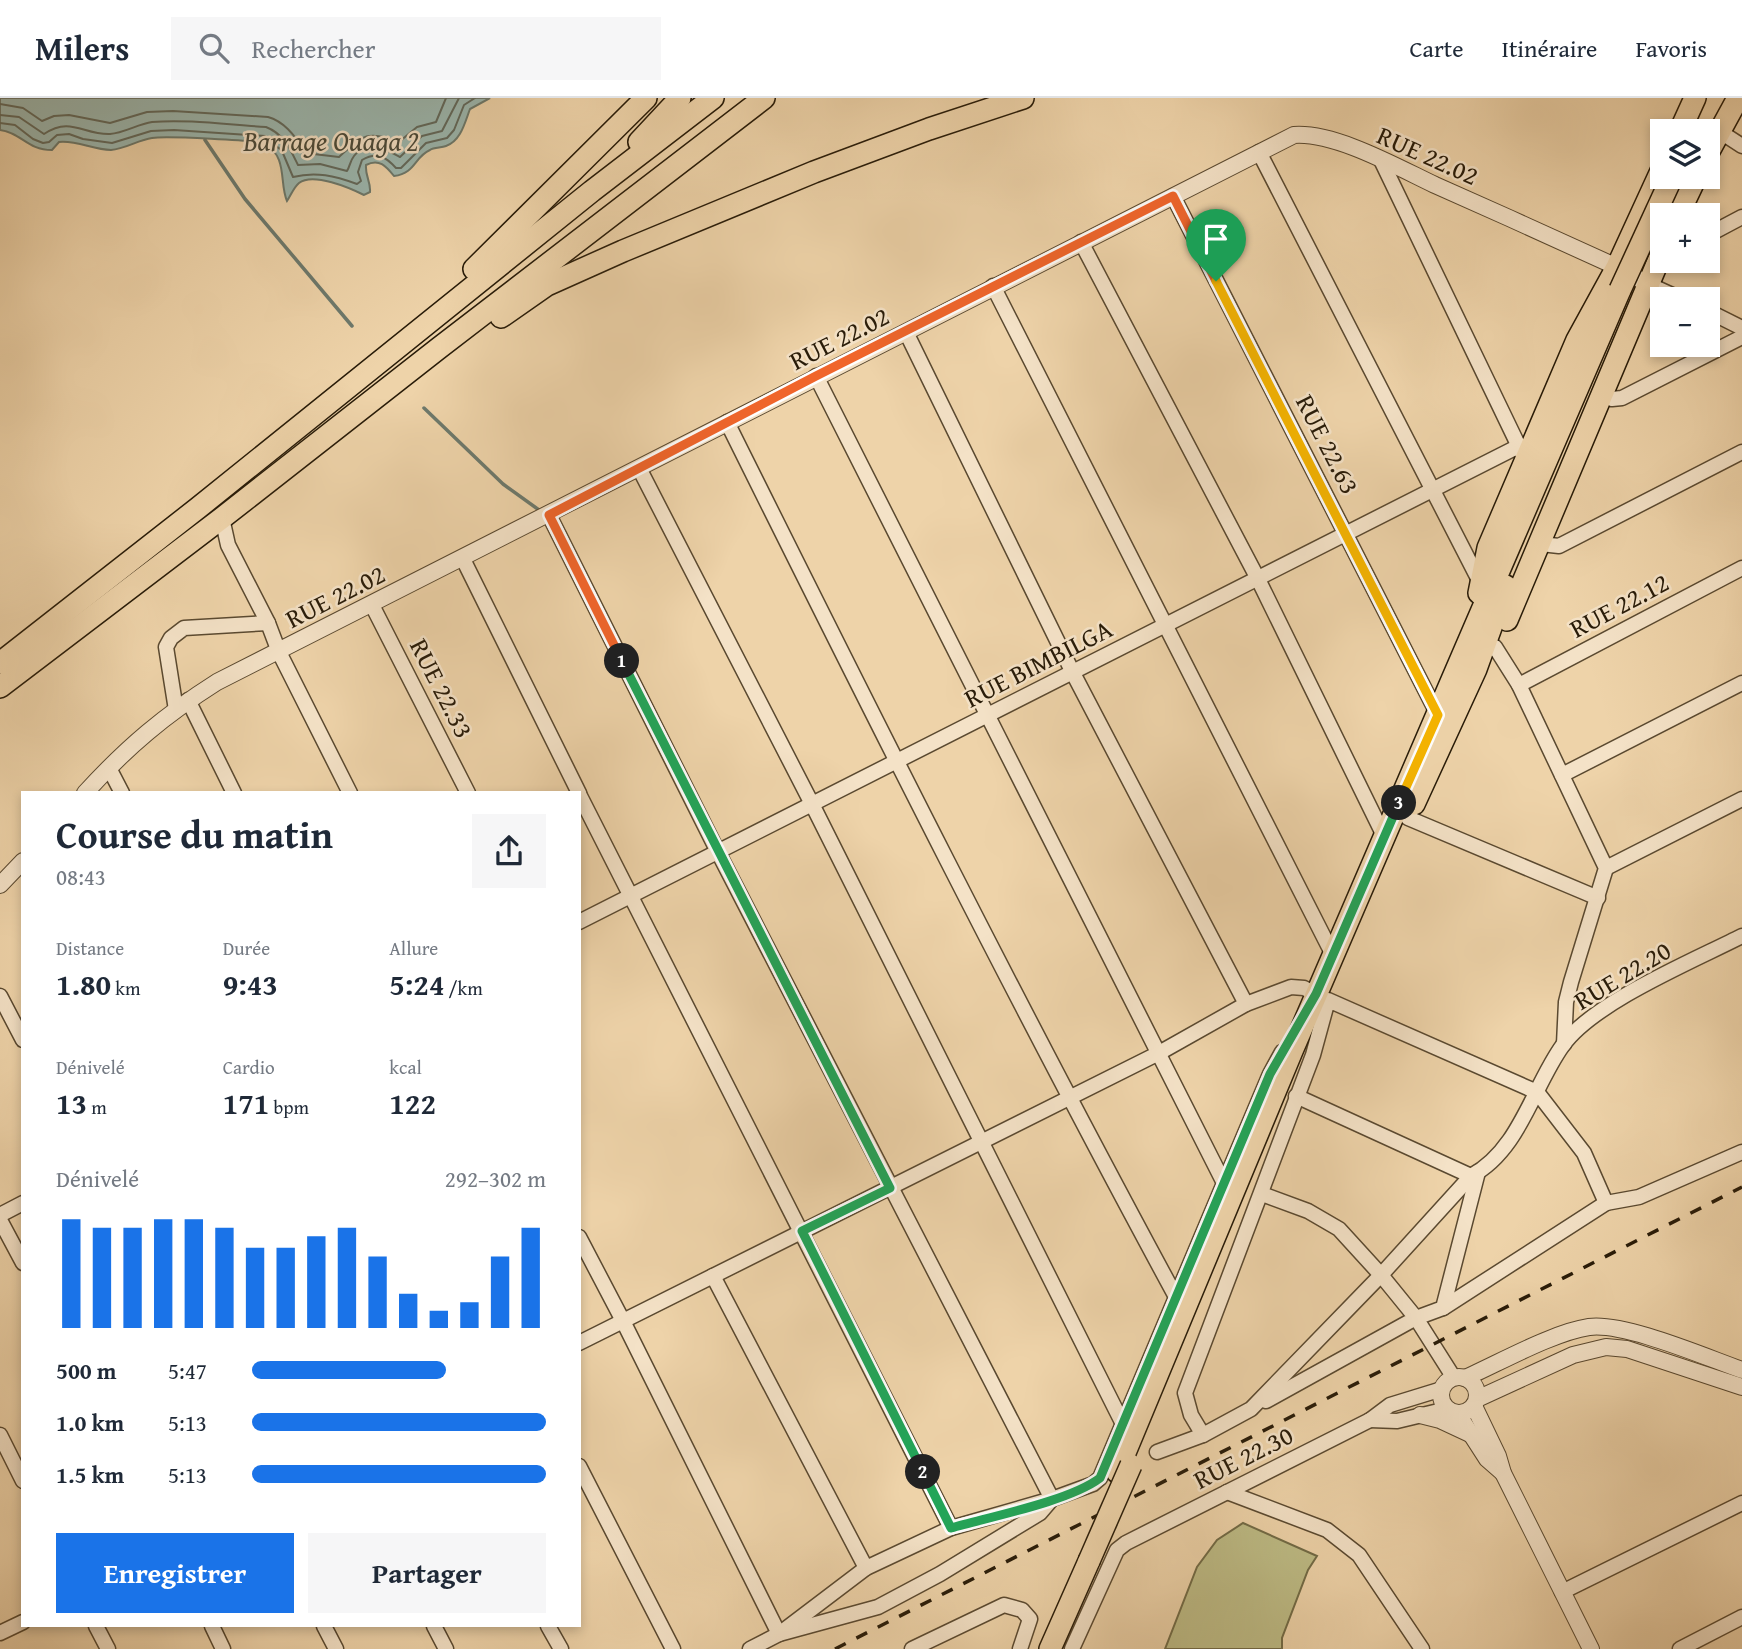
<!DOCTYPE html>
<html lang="fr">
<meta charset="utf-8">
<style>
:root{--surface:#fff;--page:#f6f6f7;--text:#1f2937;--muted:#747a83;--line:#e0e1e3;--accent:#1a73e8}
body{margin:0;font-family:"Gentium Book Plus",serif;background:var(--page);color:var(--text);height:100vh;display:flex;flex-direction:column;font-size:26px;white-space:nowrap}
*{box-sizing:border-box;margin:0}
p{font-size:23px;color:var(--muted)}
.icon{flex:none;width:38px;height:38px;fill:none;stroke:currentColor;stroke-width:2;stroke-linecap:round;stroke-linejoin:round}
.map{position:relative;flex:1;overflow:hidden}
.details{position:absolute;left:21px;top:693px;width:560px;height:836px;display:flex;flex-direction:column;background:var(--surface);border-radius:0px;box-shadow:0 4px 10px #0003}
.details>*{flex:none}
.controls{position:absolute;left:1650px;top:21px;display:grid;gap:14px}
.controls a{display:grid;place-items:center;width:70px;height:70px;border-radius:0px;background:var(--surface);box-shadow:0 4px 10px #0003;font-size:35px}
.pin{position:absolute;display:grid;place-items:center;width:60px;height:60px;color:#fff;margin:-72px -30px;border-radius:50% 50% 50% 0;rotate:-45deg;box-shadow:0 0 7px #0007}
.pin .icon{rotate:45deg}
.km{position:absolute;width:35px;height:35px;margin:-18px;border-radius:50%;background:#222;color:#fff;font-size:19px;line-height:35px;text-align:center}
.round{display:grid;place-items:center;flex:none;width:74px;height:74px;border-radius:0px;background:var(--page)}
.headline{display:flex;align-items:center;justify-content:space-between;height:119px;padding:0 35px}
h1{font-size:38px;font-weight:800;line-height:52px}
.figures{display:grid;grid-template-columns:repeat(3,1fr);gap:10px;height:119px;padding:7px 35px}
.figures div{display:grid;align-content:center}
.figures b{font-size:30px;font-weight:800}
.figures small{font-size:19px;font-weight:400}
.figures p{font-size:19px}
.chart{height:196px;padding:14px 35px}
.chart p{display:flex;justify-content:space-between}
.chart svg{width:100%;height:126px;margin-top:7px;stroke:var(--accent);stroke-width:6}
.action{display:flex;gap:14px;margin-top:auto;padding:14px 35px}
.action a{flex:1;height:80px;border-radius:0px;background:var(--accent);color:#fff;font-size:28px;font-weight:800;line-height:80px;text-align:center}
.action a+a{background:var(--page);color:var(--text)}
ul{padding:0 35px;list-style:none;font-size:23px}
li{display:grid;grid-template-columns:112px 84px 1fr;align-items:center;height:52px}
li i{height:18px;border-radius:9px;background:var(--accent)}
header{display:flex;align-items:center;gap:42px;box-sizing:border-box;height:98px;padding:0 35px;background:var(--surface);border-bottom:2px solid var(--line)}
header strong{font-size:33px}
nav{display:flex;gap:38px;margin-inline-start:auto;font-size:24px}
.search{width:490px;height:63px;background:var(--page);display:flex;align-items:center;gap:18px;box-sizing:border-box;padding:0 24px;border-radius:0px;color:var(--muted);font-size:26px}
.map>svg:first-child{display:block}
.green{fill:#bdbb85;stroke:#726b46;stroke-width:2}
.water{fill:#9bb7af;stroke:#6d796c;stroke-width:2}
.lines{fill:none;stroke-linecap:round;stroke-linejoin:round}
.shore{stroke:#62695c;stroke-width:2}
.stream{stroke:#6d796c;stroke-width:3.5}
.minor-casing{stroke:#5a4930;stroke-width:17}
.tertiary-casing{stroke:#5a4930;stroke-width:18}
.primary-casing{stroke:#281b08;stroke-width:24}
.minor{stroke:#f4e2c7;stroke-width:14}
.tertiary{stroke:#f4e2c7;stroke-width:16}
.primary{stroke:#eed3a9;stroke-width:21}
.rail{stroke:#281b08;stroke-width:3.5;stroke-dasharray:12 12;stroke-linecap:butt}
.primary-bridge-casing{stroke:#281b08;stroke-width:24;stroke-linecap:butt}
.primary-bridge{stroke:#eed3a9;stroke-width:21}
.split-1-casing{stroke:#fff;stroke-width:14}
.split-2-casing{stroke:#fff;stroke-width:14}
.split-3-casing{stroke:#fff;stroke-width:14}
.split-4-casing{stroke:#fff;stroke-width:14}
.split-1{stroke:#f0652b;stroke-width:9}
.split-2{stroke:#22a559;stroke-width:9}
.split-3{stroke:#22a559;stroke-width:9}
.split-4{stroke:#f5b400;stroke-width:9}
.labels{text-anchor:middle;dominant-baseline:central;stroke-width:5;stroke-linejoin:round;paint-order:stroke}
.street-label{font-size:26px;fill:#281b08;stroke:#f4e2c7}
.water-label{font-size:28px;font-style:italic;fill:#4a4a3a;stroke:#f4e2c7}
</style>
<header>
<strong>Milers</strong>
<div class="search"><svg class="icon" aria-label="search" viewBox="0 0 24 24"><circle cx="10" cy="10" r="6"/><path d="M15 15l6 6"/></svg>Rechercher</div>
<nav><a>Carte</a><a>Itinéraire</a><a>Favoris</a></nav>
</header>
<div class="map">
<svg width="1742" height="1551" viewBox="0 0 1742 1551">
<rect width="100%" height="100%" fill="#eed3a9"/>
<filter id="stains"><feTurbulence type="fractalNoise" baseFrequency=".00286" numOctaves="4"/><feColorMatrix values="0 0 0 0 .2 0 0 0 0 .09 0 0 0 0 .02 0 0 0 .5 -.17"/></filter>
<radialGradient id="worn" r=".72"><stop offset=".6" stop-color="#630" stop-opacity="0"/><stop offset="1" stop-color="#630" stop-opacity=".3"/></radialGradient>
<!-- green -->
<path class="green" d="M1243,1425L1317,1458L1308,1472L1282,1540V1551H1165L1197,1469L1217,1442Z"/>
<!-- water -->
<path class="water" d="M0,0H490L470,11C465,24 461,43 446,48C441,50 434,49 430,52C414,59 416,75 394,78C386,68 379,60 366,67C365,78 371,84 370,94L364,97C350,90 313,74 299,85C294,89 291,97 287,103C279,85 288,59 265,46C258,42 165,38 152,40C138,42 125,51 111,52C93,52 77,42 59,44L52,52C27,52 22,35 0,32Z"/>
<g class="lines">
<!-- shore -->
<g class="shore">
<path d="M0,6L23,10L42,23L54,18L69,17L110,25L147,14L173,13L268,19C286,24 297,40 305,55L339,59C361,39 366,31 399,44L417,29L436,24L446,0"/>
<path d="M0,17L19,19L44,36C71,18 83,37 110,36C124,35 138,26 152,24C188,21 230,27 266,29C284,36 290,51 298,67L320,66L347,73C350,68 350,63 354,58C368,40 386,52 400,59L422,38L442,33L459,0"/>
<path d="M0,25L15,27L33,41L43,45L49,44L57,37L69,36L83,41L112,45L151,33L174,32L265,38L282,53L293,79C316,73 335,78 357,86L361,83L358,74L362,62C377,53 386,59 396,70H401L426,45L447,40L454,32L464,7L475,0"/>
</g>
<!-- stream -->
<g class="stream">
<path d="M205,42L245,101L352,228"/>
<path d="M424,310L503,386L539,412"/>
</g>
<!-- minor casing -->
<g class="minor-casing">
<g id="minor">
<path d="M1719,33L1742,48"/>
<path d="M1259,54L1481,486"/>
<path d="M1381,62L1523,357"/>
<path d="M1173,98L1438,617"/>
<path d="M1708,137L1742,119"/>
<path d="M1081,144L1258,481L1385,740"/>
<path d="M1648,186L1681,201"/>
<path d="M993,188L1333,857"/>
<path d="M1708,213L1742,230"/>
<path d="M906,234L1073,575L1246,906"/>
<path d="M816,278L1224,1085"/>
<path d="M1602,297L1612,301L1622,300L1742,239"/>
<path d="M727,324C873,618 1020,911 1176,1199"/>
<path d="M639,370L812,706L1123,1326"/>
<path d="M549,417L718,754L1052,1401L1040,1415L940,1476L878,1509L779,1536L623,1223L579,1139"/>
<path d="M222,420L228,447L268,525L279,554L350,695"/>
<path d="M1541,446L1559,448L1742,354"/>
<path d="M463,461L579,695"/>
<path d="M372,507L468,695"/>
<path d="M1495,549L1519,587L1606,770L1571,884L1566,904L1564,946"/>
<path d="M1519,587L1742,470"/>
<path d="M188,602L234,695"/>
<path d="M176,612L166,549L171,540L184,530L268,525"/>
<path d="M109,670L122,695"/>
<path d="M1562,677L1742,585"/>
<path d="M579,696L951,1430"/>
<path d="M1408,720L1598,800"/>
<path d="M1606,770L1742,701"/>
<path d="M579,824L1519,348"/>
<path d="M0,898L23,942"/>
<path d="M1296,998L1471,1078"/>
<path d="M1262,1096L1308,1113L1339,1131L1381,1177L1416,1220L1266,1303"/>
<path d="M0,1117L23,1105"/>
<path d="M0,1122L23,1165"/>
<path d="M713,1178L866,1470"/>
<path d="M1443,1210L1606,1105"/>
<path d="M579,1245L1159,955L1246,906L1291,889L1304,890L1316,896L1312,904"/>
<path d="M1454,1280L1416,1220L1443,1210L1478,1074"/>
<path d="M1370,1322L1397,1323L1447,1311"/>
<path d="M0,1337L23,1383"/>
<path d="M1203,1337L1191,1317L1185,1295L1313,957L1328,902L1537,994L1584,1055L1606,1105L1639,1099L1742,1054"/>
<path d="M1157,1354L1203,1337L1251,1311L1381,1177L1471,1078C1520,1052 1533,988 1563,947C1594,904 1693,863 1742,838"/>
<path d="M579,1368L673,1551"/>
<path d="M1227,1394L1327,1432L1359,1457L1422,1551"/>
<path d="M1562,1494L1742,1405"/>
<path d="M96,1528L108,1551"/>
<path d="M212,1528L223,1551"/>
<path d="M324,1528L336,1551"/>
<path d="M434,1528L446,1551"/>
<path d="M548,1528L561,1551"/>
<path d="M0,1535L23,1524"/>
<path d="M750,1551L779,1536L866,1470L951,1430L1052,1401L1093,1386L1100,1380L1270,976L1282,954"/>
<path d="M912,1551L1004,1507L1022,1512L1030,1521L1020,1551"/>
<path d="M1072,1551L1117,1452L1126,1445L1370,1322L1390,1307L1442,1291"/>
<path d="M1680,1551L1742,1519"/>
</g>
</g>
<!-- tertiary casing -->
<g class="tertiary-casing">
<g id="tertiary">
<path d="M85,695C127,649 165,617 217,584L1294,37C1335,34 1397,69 1435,87C1496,114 1556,141 1617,169L1648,186"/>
<path d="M0,787L23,763"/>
<circle cx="1459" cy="1297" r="18"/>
<path d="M1465,1280C1499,1265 1554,1234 1589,1229C1624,1224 1705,1259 1742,1272"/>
<path d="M1477,1301L1573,1257L1606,1249L1627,1251L1742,1289"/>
<path d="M1474,1308L1498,1358L1503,1375L1591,1551"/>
<path d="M1458,1316L1487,1361L1503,1375"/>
<path d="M1420,1317L1440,1322L1470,1336"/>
</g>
</g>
<!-- primary casing -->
<g class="primary-casing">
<g id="primary">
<path d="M1680,33L1695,0"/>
<path d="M639,44L680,0"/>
<path d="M1708,55L1738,0"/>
<path d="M1678,117L1696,79"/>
<path d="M474,171L646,0"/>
<path d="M501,219L547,187L623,153L814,74L929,31L1023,0"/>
<path d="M1479,495L1488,450L1577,242L1617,169L1662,71"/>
<path d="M1507,522L1662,154"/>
<path d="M0,565L198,410L592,93L713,0"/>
<path d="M0,589L222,420L439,250L764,0"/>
<path d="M1414,706L1476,571L1506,488"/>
<path d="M1117,1374L1292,953L1620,192"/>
<path d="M1050,1551L1089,1463"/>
</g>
</g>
<!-- minor -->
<use href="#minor" class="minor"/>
<!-- tertiary -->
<use href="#tertiary" class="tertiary"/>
<!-- primary -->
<use href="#primary" class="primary"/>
<!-- rail -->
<path class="rail" d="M835,1551L1742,1089"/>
<!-- primary-bridge casing -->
<g class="primary-bridge-casing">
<g id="primary-bridge">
<path d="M1620,192L1672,79"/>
<path d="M1089,1463L1131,1367"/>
</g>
</g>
<!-- primary-bridge -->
<use href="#primary-bridge" class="primary-bridge"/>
</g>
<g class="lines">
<!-- split-1 casing -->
<g class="split-1-casing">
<path id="split-1" d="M622,563L549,417L816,278L1173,98L1216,183"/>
</g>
<!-- split-2 casing -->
<g class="split-2-casing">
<path id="split-2" d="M622,563L890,1090L802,1133L923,1374"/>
</g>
<!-- split-3 casing -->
<g class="split-3-casing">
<path id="split-3" d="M923,1374L951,1430C989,1419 1070,1403 1100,1380L1270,976L1316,896L1399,705"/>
</g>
<!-- split-4 casing -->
<g class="split-4-casing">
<path id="split-4" d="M1216,183L1438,617L1399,705"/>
</g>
<!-- split-1 -->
<use href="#split-1" class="split-1"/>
<!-- split-2 -->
<use href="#split-2" class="split-2"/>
<!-- split-3 -->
<use href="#split-3" class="split-3"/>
<!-- split-4 -->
<use href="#split-4" class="split-4"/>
</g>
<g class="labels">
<!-- street labels -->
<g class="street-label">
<text transform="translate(1428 57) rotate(24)">RUE 22.02</text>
<text transform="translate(839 240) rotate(-27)">RUE 22.02</text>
<text transform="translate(1328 346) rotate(63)">RUE 22.63</text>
<text transform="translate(335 498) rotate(-27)">RUE 22.02</text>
<text transform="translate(1619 507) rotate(-28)">RUE 22.12</text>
<text transform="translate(1038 565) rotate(-27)">RUE BIMBILGA</text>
<text transform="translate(442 590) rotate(63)">RUE 22.33</text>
<text transform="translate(1622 877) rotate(-31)">RUE 22.20</text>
<text transform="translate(1243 1359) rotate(-27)">RUE 22.30</text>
</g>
<!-- water labels -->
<g class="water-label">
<text x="331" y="42">Barrage Ouaga 2</text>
</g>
</g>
<rect width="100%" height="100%" filter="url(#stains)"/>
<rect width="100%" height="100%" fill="url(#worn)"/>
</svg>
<div class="controls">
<a><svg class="icon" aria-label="layers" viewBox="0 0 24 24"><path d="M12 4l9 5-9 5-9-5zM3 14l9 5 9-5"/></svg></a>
<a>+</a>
<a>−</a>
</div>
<div class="pin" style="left:1216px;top:183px;background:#1e9e55"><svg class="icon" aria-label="arrive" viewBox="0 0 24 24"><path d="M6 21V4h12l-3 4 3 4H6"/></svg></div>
<b class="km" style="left:622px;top:563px">1</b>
<b class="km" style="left:923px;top:1374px">2</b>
<b class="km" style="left:1399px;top:705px">3</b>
<section class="details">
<div class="headline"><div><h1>Course du matin</h1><p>08:43</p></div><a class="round"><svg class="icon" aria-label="share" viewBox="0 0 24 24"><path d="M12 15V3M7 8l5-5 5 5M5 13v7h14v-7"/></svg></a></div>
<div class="figures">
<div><p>Distance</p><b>1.80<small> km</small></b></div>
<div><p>Durée</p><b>9:43</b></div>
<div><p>Allure</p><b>5:24<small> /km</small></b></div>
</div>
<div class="figures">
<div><p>Dénivelé</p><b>13<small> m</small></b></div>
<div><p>Cardio</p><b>171<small> bpm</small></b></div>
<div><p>kcal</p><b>122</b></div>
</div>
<div class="chart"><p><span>Dénivelé</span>292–302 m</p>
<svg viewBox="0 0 160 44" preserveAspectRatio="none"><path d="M5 44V6M15 44V9M25 44V9M35 44V6M45 44V6M55 44V9M65 44V16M75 44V16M85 44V12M95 44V9M105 44V19M115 44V32M125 44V38M135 44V35M145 44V19M155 44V9"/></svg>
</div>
<ul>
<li><b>500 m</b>5:47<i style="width:66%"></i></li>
<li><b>1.0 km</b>5:13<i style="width:100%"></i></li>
<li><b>1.5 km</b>5:13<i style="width:100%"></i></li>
</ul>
<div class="action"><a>Enregistrer</a><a>Partager</a></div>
</section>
</div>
